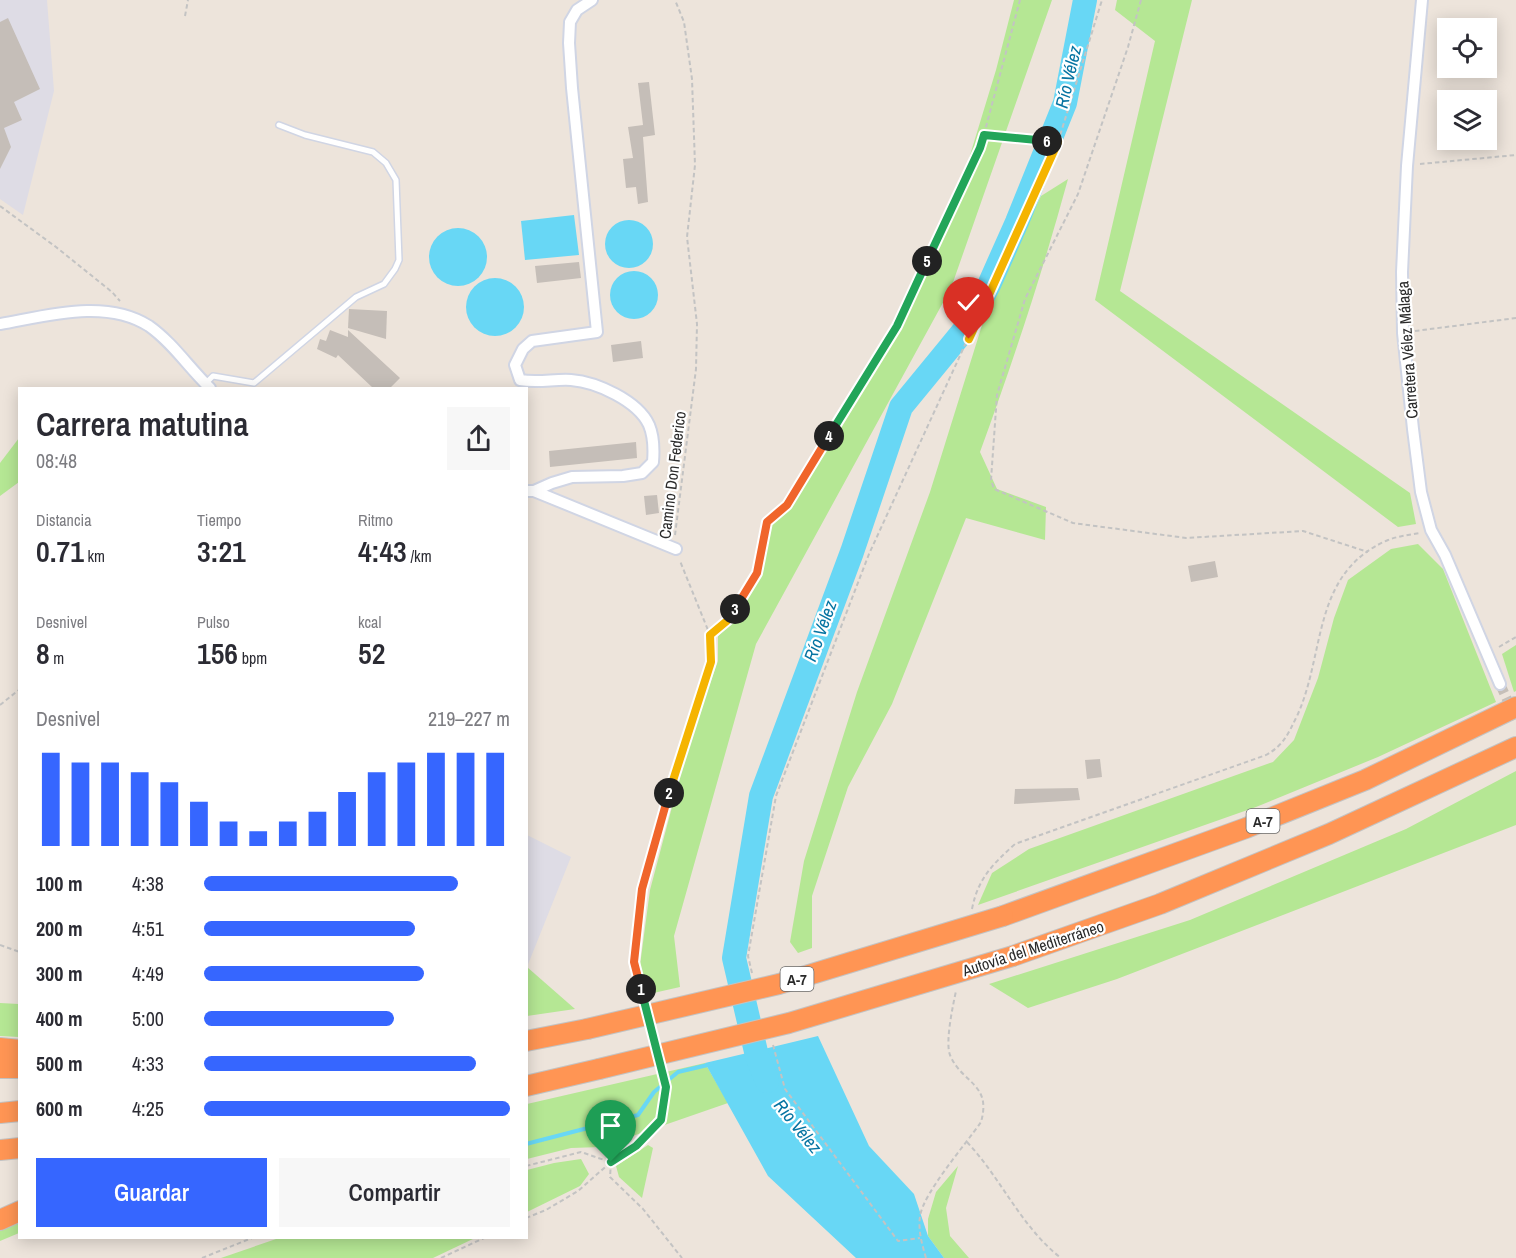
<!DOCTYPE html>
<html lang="es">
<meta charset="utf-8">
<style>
:root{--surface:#fff;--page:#f7f7f7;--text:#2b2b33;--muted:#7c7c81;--accent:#3666ff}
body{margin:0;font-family:"Archivo Narrow",sans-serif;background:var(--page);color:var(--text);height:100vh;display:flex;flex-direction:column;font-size:22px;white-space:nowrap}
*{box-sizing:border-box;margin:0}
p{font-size:20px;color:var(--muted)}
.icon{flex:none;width:33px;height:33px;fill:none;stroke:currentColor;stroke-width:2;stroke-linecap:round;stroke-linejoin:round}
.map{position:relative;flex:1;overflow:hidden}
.sheet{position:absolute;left:18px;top:387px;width:510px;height:852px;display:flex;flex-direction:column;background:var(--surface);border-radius:0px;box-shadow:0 3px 15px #0003}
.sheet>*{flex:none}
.fabs{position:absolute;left:1437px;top:18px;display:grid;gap:12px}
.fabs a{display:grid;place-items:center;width:60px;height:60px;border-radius:0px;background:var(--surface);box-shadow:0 3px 15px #0003;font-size:30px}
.pin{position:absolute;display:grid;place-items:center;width:51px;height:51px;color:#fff;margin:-62px -26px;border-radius:50% 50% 50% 0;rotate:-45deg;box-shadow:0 0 6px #0007}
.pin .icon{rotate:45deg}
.km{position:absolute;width:30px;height:30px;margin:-15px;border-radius:50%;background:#222;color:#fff;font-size:16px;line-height:30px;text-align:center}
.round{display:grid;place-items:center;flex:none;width:63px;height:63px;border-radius:0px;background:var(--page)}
.head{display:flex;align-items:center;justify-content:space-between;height:102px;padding:0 18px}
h1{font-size:33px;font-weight:600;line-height:45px}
.stats{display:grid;grid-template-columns:repeat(3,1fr);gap:9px;height:102px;padding:6px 18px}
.stats div{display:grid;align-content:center}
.stats b{font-size:30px;font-weight:600}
.stats small{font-size:16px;font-weight:400}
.stats p{font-size:16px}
.chart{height:168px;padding:12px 18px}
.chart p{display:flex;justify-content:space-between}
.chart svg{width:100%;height:108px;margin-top:6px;stroke:var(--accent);stroke-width:6}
.cta{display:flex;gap:12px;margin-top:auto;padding:12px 18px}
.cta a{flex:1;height:69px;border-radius:0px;background:var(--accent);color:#fff;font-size:24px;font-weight:600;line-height:69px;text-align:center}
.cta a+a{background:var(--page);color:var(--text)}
ul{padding:0 18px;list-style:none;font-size:20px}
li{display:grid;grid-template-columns:96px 72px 1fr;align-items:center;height:45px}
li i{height:15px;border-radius:8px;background:var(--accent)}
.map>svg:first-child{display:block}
.industrial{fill:#dedce5}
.green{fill:#b5e794}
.water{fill:#68d7f5}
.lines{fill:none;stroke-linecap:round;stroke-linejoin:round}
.stream{stroke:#68d7f5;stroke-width:4}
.river{stroke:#68d7f5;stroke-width:24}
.building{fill:#c5beb8}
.street-tunnel{stroke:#c6bfb8;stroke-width:10;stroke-dasharray:10 5;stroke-linecap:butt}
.lane-casing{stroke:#d0d5e4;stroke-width:8}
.street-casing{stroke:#d0d5e4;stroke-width:14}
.highway-casing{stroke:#c3c3c3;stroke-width:22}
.path{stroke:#c3c3c3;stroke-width:2;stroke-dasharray:4.5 3;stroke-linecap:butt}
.lane{stroke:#fff;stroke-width:5}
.street{stroke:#fff;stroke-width:10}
.highway{stroke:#ff9554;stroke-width:20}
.highway-bridge-casing{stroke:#c3c3c3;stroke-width:22;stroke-linecap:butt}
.highway-bridge{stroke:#ff9554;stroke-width:20}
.split-1-casing{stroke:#fff;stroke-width:12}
.split-2-casing{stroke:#fff;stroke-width:12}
.split-3-casing{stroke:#fff;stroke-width:12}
.split-4-casing{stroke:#fff;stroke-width:12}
.split-5-casing{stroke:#fff;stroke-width:12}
.split-6-casing{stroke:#fff;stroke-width:12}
.split-7-casing{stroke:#fff;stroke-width:12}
.split-1{stroke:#22a559;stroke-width:8}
.split-2{stroke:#f0652b;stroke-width:8}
.split-3{stroke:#f5b400;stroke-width:8}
.split-4{stroke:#f0652b;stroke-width:8}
.split-5{stroke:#22a559;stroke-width:8}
.split-6{stroke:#22a559;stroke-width:8}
.split-7{stroke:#f5b400;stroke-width:8}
.labels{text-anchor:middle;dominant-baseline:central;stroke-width:4.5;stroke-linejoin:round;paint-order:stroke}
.shield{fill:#fff;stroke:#6a6a6a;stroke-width:1.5}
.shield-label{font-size:15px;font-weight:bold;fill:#2a2a2a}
.street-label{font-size:16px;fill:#2a2a2a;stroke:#fff}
.water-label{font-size:18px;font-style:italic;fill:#0674a2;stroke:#fff}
</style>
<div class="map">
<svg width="1516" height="1258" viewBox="0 0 1516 1258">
<rect width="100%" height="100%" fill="#ede4db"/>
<!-- industrial -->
<g class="industrial">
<path d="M0,0H47L54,91L23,215L0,199Z"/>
<path d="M527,835L571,857L527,967H526Z"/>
</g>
<!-- green -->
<g class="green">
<path d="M1014,0H1052L951,288L756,644L674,936L680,987L649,994L640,965L650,890L690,739L718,661V636L735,620L759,575L769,526L790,506L893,341L949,224L996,70Z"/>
<path d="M1117,0H1192L1120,291L1410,493L1416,524L1398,527L1095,300L1155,41L1115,10Z"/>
<path d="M1068,179C1043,271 1013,362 980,452L997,489L1046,507L1045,540L966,518L892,704L848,787L812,896V948L798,953L790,942L804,861L857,692L930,492L988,306L1041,196Z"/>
<path d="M19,438V482L0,496V463Z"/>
<path d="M1418,544L1443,569L1496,702L1378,757L1256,807L978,905L992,873L1029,849L1273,762L1294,740L1318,678L1334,618L1348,580L1391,549Z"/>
<path d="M1516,645V691L1514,692L1502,654Z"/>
<path d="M1516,771V825L1117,979L1028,1008L989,984L1190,920L1406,829Z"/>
<path d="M527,967L575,1009L527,1016Z"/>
<path d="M0,1003L19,1004V1037L0,1036Z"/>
<path d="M705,1063L728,1103L601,1147L571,1148L527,1159V1104Z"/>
<path d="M648,1145L653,1148L642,1198L619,1177L616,1166Z"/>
<path d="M581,1159L589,1174L580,1186L527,1212V1170L554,1163Z"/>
<path d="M958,1166L946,1208L950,1236L969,1258H944L928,1236V1219L936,1192Z"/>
<path d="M19,1222V1233L0,1241V1231Z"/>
<path d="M279,1238H475L433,1258H221Z"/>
</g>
<!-- water -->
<g class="water">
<path d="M574,215L579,255L525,260L521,221Z"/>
<circle cx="629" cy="244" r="24"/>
<circle cx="458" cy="257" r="29"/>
<circle cx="634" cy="295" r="24"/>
<circle cx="495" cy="307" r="29"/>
<path d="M818,1036L869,1146L914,1194L928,1236L944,1258H856L768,1176L705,1063Z"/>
</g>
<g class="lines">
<!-- stream -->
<path class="stream" d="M526,1144L638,1115L654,1092L678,1072L712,1064"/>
<!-- river -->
<path class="river" d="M767,1081L757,1056L734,958L761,796L852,552L901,407L965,329L989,285L1017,222L1065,103L1085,0"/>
</g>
<!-- building -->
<g class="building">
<path d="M8,18L40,89L14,102L22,120L4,128L11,147L0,169V22Z"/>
<path d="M649,82L655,135L643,137L648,202L638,204L636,187L626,188L623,159L633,158L628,127L643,125L638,83Z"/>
<path d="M579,262L581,278L537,283L535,266Z"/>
<path d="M349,309L387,311L386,339L348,328Z"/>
<path d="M330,330L348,337V330L400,378L390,388H373L338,355L336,358L317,349L320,339L326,341Z"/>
<path d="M641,341L643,358L613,362L611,345Z"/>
<path d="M636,442L637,458L550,467L549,451Z"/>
<path d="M657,495L659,513L646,515L644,496Z"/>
<path d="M1215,561L1218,577L1191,582L1188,566Z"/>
<path d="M1100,759L1102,777L1087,779L1085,760Z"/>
<path d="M1078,788L1080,800L1014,804L1015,789Z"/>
</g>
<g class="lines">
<!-- street-tunnel -->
<path class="street-tunnel" d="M1500,684L1516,719"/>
<!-- lane casing -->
<g class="lane-casing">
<path id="lane" d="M205,384L213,376L254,383L356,297L384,284L395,269L399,260L396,180L386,163L373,152L305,135L279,125"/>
</g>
<!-- street casing -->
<g class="street-casing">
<g id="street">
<path d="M1422,0L1407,166L1402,272L1403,333L1413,429L1421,492L1431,530L1445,555L1500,684"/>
<path d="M0,324C46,316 106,298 149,326C173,343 189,368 210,388"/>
<path d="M526,491H534L676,549"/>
<path d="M534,491L552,483L572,477L623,476L642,473L653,462C654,450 654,437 649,425C638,401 597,382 571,380C554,379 538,383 520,380L515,365L523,349L532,341L597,332L572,88L569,43L570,22L577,10L592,0"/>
</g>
</g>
<!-- highway casing -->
<g class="highway-casing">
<g id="highway">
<path d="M1003,916L1246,828L1365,780L1516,707"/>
<path d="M1013,956L1160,904L1329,834L1516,747"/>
<path d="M526,1041L587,1029"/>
<path d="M0,1048L20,1050"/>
<path d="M0,1068H20"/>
<path d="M526,1086L599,1069"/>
<path d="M0,1113L20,1111"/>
<path d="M0,1150L20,1148"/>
<path d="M0,1220L20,1211"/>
</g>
</g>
<!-- path -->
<g class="path">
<path d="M1141,0L1128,47L1078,194L1025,299L997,395L991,480L994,489L1073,523L1186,538L1303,531L1368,552"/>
<path d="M185,16L188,0"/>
<path d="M984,135L1058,142"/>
<path d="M1420,164L1516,155"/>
<path d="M0,206L56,247L112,292L120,301"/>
<path d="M1415,331L1516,318"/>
<path d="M675,535L696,369L697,324L687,237L695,165L692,79L684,22L675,0"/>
<path d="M710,635L728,620L757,573L767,522L787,505L897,326L980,149L1020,0"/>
<path d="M1499,647L1516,637"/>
<path d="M0,705L20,689"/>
<path d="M972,909C978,878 993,864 1015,844L1266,755C1284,745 1288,734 1297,716C1326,653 1311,573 1388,540C1398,536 1409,535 1420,533"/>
<path d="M0,945L20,952"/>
<path d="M752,973L748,956L776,796L869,554L1058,142L1102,0"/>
<path d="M643,1000L635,961L642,889L684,742L711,662L710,635L680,561"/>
<path d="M773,1045L785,1089L898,1241L920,1238"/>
<path d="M967,1142C1001,1178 1021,1227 1061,1258"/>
<path d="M611,1162L610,1177L643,1209L682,1258"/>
<path d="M526,1166L581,1152L610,1162"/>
<path d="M526,1218L546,1210L578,1191L611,1162L637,1146L661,1120L666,1087L662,1069"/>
<path d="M202,1258L252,1238"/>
<path d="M441,1258L484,1238"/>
<path d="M926,1258C922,1244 918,1231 920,1216C924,1192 966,1144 981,1122C992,1083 962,1084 950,1055C945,1042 953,1005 956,991"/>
</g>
<!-- lane -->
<use href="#lane" class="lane"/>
<!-- street -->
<use href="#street" class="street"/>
<!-- highway -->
<use href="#highway" class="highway"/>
<!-- highway-bridge casing -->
<g class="highway-bridge-casing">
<g id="highway-bridge">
<path d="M587,1029L779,984L1003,916"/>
<path d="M599,1069L789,1023L1013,956"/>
</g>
</g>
<!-- highway-bridge -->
<use href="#highway-bridge" class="highway-bridge"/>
</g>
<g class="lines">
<!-- split-1 casing -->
<g class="split-1-casing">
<path id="split-1" d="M611,1162L636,1146L661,1120L666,1087L641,989"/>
</g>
<!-- split-2 casing -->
<g class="split-2-casing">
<path id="split-2" d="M641,989L634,962L642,889L669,793"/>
</g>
<!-- split-3 casing -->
<g class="split-3-casing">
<path id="split-3" d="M669,793L711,662L710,635L728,620L735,609"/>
</g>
<!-- split-4 casing -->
<g class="split-4-casing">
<path id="split-4" d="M735,609L757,573L767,522L787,505L829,436"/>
</g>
<!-- split-5 casing -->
<g class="split-5-casing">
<path id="split-5" d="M829,436L897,326L927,261"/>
</g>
<!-- split-6 casing -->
<g class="split-6-casing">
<path id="split-6" d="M927,261L980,148L984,135L1047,141"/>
</g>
<!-- split-7 casing -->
<g class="split-7-casing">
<path id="split-7" d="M969,339L1058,142L1047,141"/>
</g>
<!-- split-1 -->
<use href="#split-1" class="split-1"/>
<!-- split-2 -->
<use href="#split-2" class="split-2"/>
<!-- split-3 -->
<use href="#split-3" class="split-3"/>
<!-- split-4 -->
<use href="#split-4" class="split-4"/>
<!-- split-5 -->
<use href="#split-5" class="split-5"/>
<!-- split-6 -->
<use href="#split-6" class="split-6"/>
<!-- split-7 -->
<use href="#split-7" class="split-7"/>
</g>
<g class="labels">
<!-- shield labels -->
<g class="shield">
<rect x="1246.5" y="809" width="33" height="24" rx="4.5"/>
<rect x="780.5" y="967" width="33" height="24" rx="4.5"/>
</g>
<g class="shield-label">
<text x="1263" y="821">A-7</text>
<text x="797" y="979">A-7</text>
</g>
<!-- street labels -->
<g class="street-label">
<text transform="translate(1407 350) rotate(-94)">Carretera Vélez Málaga</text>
<text transform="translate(672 475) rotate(-83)">Camino Don Federico</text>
<text transform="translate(1033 948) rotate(-18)">Autovía del Mediterráneo</text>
</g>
<!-- water labels -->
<g class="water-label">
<text transform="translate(1068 77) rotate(-77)">Río Vélez</text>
<text transform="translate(820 631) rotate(-70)">Río Vélez</text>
<text transform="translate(798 1126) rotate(51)">Río Vélez</text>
</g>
</g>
</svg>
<div class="fabs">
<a><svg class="icon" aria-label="locate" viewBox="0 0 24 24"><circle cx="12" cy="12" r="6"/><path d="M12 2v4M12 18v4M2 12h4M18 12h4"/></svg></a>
<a><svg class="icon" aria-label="layers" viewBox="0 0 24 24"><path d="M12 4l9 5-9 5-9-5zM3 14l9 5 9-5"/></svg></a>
</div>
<div class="pin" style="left:611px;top:1162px;background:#1e9e55"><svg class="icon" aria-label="arrive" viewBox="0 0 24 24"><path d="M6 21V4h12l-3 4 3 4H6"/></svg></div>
<div class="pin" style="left:969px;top:339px;background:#d93025"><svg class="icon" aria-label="check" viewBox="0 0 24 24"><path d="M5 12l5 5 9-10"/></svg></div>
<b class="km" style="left:641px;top:989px">1</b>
<b class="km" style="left:669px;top:793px">2</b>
<b class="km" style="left:735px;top:609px">3</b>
<b class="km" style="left:829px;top:436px">4</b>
<b class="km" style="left:927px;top:261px">5</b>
<b class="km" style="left:1047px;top:141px">6</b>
<section class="sheet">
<div class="head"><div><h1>Carrera matutina</h1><p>08:48</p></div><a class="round"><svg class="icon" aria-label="share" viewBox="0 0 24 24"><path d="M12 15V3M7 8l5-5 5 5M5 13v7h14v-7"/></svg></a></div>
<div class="stats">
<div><p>Distancia</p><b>0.71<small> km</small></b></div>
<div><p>Tiempo</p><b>3:21</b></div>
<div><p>Ritmo</p><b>4:43<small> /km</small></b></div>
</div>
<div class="stats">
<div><p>Desnivel</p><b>8<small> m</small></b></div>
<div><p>Pulso</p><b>156<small> bpm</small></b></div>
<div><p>kcal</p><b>52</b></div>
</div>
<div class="chart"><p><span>Desnivel</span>219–227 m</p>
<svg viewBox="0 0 160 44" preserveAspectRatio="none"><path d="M5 44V6M15 44V10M25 44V10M35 44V14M45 44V18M55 44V26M65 44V34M75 44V38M85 44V34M95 44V30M105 44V22M115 44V14M125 44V10M135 44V6M145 44V6M155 44V6"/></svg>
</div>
<ul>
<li><b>100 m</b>4:38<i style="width:83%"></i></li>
<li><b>200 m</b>4:51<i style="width:69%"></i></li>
<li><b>300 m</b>4:49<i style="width:72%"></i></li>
<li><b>400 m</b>5:00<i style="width:62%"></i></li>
<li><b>500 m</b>4:33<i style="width:89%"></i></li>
<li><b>600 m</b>4:25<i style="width:100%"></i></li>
</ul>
<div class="cta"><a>Guardar</a><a>Compartir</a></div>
</section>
</div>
